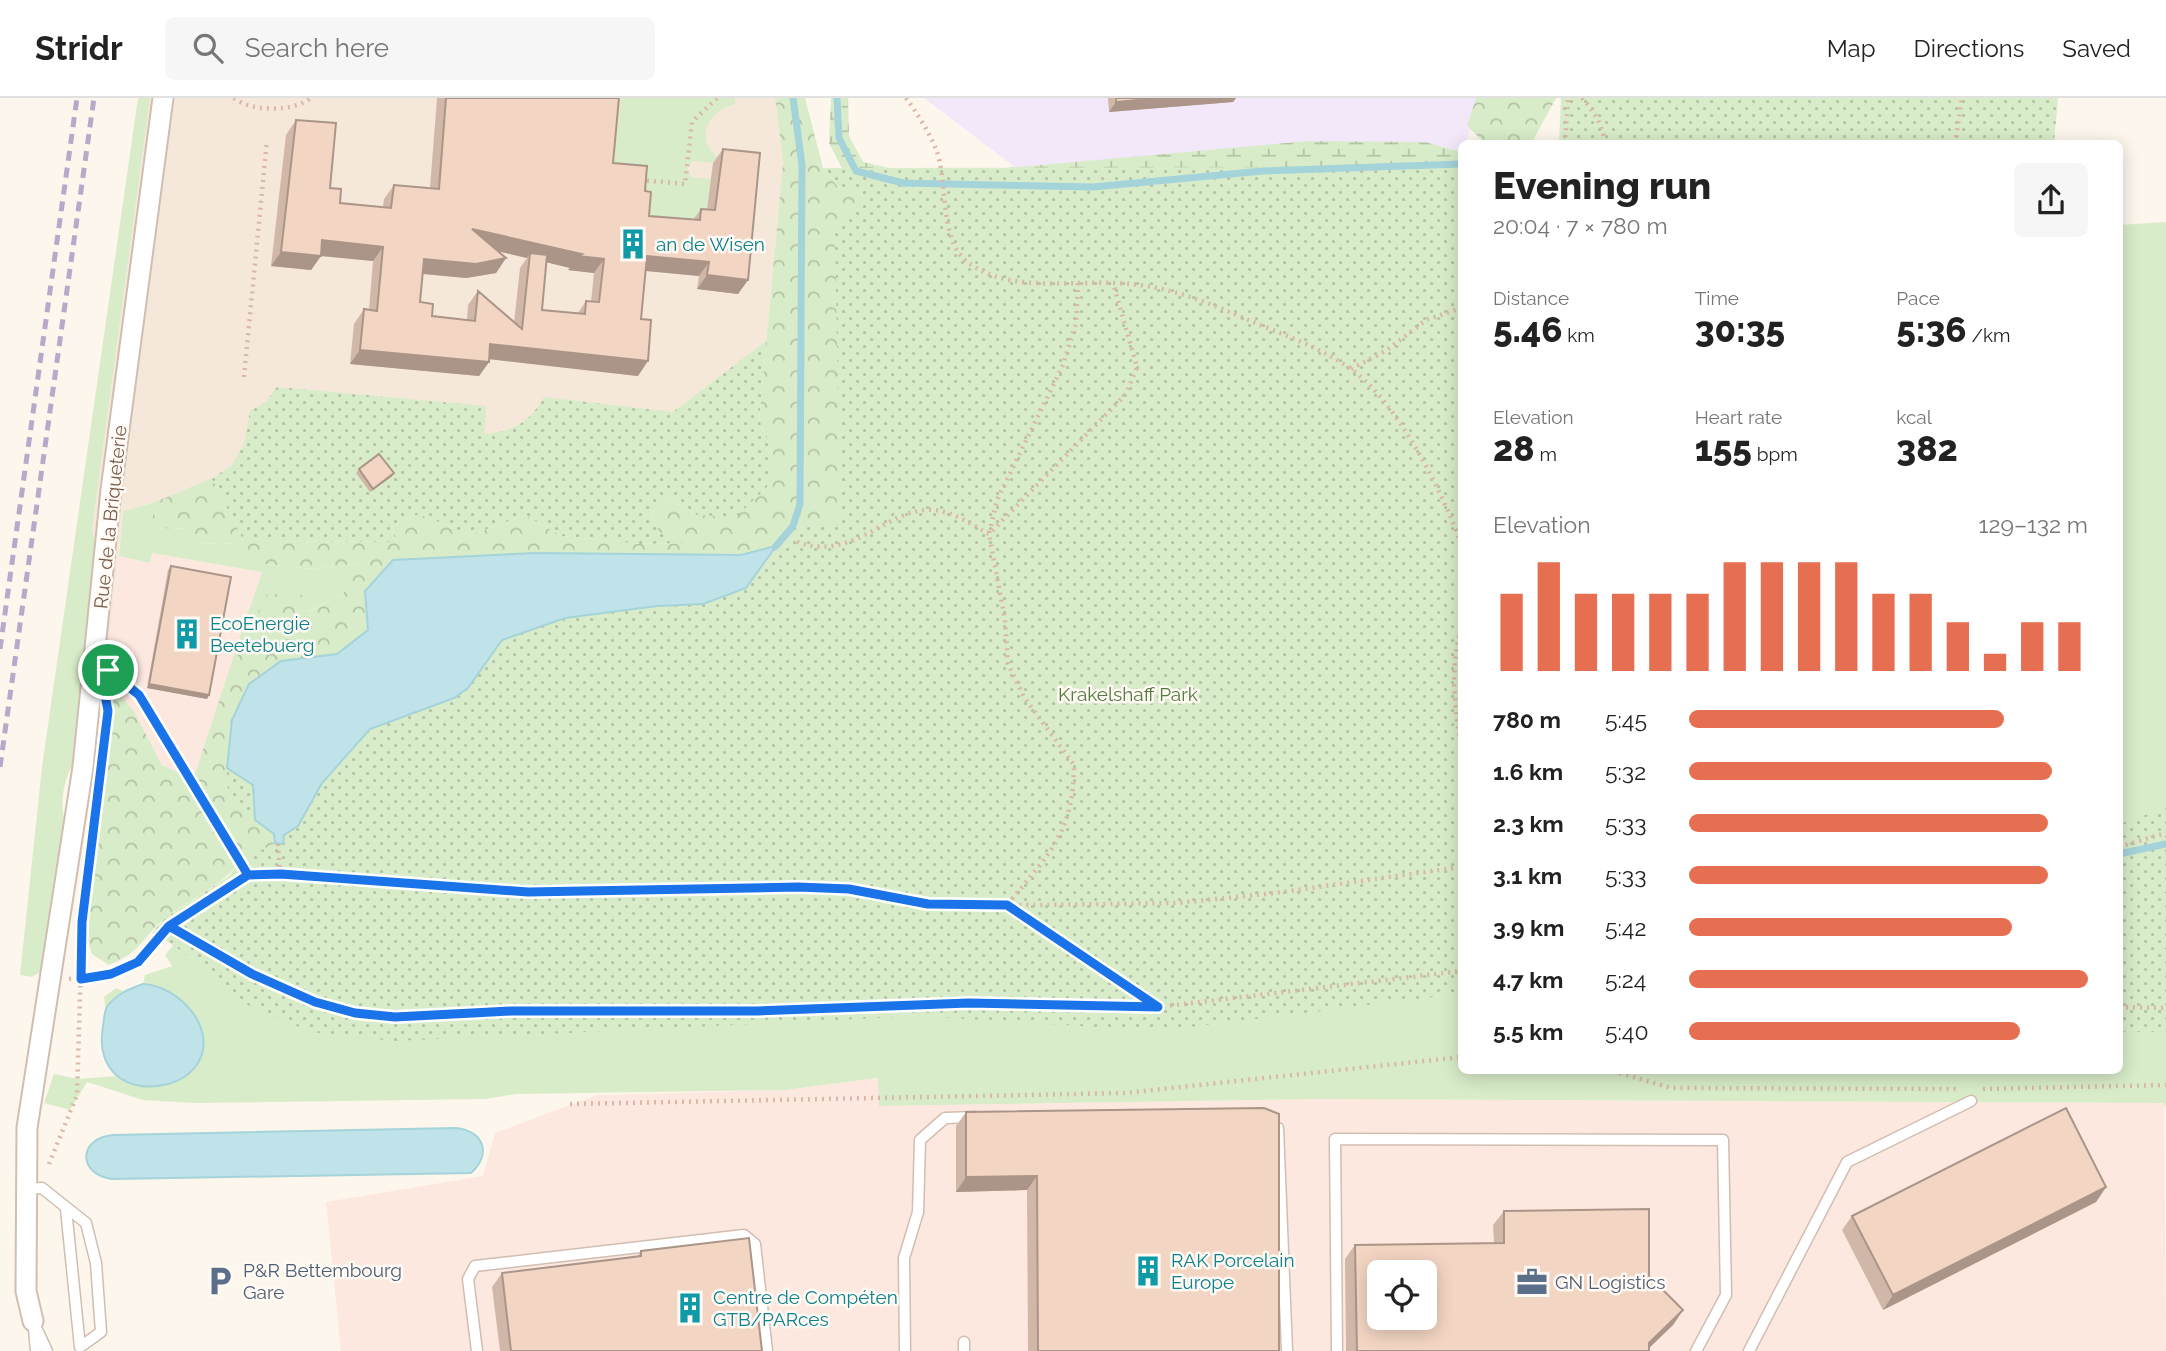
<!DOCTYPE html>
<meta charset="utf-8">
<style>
:root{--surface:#fff;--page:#f6f6f6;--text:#222;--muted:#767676;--line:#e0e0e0;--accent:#e76f51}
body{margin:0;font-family:Raleway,sans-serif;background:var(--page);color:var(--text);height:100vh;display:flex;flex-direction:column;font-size:26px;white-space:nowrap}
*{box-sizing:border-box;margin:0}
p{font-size:23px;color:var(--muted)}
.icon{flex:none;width:38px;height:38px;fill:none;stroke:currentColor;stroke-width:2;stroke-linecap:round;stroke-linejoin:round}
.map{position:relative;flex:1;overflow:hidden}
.sheet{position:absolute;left:1458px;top:42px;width:665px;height:934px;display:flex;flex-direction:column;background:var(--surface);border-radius:10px;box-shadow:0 4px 18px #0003}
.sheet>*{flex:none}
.buttons{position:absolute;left:1367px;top:1162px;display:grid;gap:14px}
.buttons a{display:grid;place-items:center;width:70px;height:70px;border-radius:10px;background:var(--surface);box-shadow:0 4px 18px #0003;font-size:35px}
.pin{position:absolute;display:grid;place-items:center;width:60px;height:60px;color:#fff;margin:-30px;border:4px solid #fff;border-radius:50%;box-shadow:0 2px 7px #0007}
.round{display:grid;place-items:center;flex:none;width:74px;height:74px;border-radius:10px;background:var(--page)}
.overview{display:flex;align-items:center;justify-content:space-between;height:119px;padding:0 35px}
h1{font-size:38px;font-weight:800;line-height:52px}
.figures{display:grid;grid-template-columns:repeat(3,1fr);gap:10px;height:119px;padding:7px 35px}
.figures div{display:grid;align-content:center}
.figures b{font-size:35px;font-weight:800}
.figures small{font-size:19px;font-weight:400}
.figures p{font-size:19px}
.chart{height:196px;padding:14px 35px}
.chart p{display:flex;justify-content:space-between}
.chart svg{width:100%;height:126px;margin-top:7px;stroke:var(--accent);stroke-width:6}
ul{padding:0 35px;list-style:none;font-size:23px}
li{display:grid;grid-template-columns:112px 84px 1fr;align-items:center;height:52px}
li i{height:18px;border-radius:9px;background:var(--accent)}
header{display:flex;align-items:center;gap:42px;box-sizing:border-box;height:98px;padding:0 35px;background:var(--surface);border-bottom:2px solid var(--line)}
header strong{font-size:33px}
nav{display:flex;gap:38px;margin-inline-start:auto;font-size:24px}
.search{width:490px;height:63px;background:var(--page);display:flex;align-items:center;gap:18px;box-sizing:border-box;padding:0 24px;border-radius:10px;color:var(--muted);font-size:26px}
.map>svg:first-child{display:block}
.residential{fill:#f5e8da}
.commercial{fill:#fde8e0;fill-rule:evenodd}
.education{fill:#f3e8fa}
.grass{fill:#d8ecc9}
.forest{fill:url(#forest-crowns);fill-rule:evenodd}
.wetland{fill:url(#wetland-marsh)}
.park{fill:url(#park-dots)}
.water{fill:#bfe3e8;stroke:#a5d3da;stroke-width:2}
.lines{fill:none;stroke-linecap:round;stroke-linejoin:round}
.stream{stroke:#a5d3da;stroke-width:7}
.lane-casing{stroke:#d1beb0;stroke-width:13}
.street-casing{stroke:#d1beb0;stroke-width:23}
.path{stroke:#d9b8a5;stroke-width:4.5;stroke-dasharray:2 5;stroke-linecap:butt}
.lane{stroke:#fff;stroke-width:10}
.street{stroke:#fff;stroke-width:19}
.rail{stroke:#b9a8c9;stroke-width:5;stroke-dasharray:10 7;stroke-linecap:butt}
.wall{fill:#d1b7a8;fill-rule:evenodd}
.shaded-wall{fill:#aa9588}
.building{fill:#f3d5c3;stroke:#aa9588;stroke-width:2;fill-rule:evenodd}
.route-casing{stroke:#fff;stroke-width:14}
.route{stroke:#1a73e8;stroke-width:9}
.labels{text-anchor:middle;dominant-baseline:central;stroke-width:5;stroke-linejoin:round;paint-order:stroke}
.culture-label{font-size:19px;fill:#0d838f;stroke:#fffaf3;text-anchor:start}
.street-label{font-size:19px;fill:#7a5c4d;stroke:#fffaf3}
.park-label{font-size:19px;fill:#537a41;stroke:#fffaf3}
.service-label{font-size:19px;fill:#4e5e75;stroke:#fffaf3;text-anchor:start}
</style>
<header>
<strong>Stridr</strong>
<div class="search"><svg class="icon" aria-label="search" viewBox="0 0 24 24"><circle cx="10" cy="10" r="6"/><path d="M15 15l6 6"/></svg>Search here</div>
<nav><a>Map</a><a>Directions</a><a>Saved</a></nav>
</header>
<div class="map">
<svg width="2166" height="1253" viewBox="0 0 2166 1253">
<defs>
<pattern id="forest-crowns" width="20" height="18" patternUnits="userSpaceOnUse" patternTransform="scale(1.75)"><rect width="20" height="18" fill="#d8ecc9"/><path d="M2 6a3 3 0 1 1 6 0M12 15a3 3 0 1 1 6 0" fill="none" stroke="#b4c2a5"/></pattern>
<pattern id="wetland-marsh" width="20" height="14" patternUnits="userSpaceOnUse" patternTransform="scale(1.75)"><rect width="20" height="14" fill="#d8ecc9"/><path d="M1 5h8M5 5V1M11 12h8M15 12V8" fill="none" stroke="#b4c2a5"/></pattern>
<pattern id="park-dots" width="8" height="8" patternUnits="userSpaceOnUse" patternTransform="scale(1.75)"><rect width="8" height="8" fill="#d8ecc9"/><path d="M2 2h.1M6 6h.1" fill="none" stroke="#b4c2a5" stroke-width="1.8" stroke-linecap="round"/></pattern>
</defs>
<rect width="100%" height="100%" fill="#fdf6ec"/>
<!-- residential -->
<path class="residential" d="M150,0H775L783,65L759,321L153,405L123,413L105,597L80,593L95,444L92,433Z"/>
<!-- commercial -->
<g class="commercial">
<path d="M152,455L262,474L193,682L162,667L134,613L105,597L119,458L150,465Z"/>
<path d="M879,980V1008L1319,1001L2164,1005L2166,1253H341L326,1104L483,1078L495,1035L597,997L785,992ZM1379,1174H1424V1220H1379Z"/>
</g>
<!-- education -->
<path class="education" d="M924,0H1478L1466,45L1461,46V54L1425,44L1016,70Z"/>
<!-- grass -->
<g class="grass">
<path d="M138,0H150L92,433L95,444L72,668C63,683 60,707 65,724L45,871L32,879L20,877L42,669Z"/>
<path d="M621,0H735V6C713,11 693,37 715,57C720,62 725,62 728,66L693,63L687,70L691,79L711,81L705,126L639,132L612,80Z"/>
<path d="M2166,124V1011L2164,1005L1319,1001L879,1008L878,980L785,992L516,996L485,1001L194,1005L143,1002L87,984L70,1012L44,1005L54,976L78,981L116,978C91,947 110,932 104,899L116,890L123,893L143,886L145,877L172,868L165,857L197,820L1461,774V973H2119V127Z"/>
<path d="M153,405V430L194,431V445L243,446L262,466L314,471L362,465L343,496L308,514L267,496L259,514L307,517L293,542L260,543L233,560L262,474L152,455L150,465L119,458L123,413Z"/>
</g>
<!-- forest -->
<g class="forest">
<path d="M775,0H805L823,70L838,89L866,98L877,447L241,763C221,789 192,799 167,819C141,839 144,853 109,867L92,856L82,824L108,613L105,597L116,592L134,613L162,667L193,682L233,560L260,543L293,541L306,518L289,528L258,514L267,496L303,497L309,514L343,496L361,465L314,471L262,466L243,446L194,445V431L153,430V405L212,380L244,443L397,444L392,427L419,416L471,437L525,417L562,438L641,446L680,445L659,434L650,415L668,400L697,417L774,359L759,321L783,65ZM774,448L255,722L282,563L337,556L368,532L365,493L393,462L535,455L741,457Z"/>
<path d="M1476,0H1556L1531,46L1485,45L1467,28Z"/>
</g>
<!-- wetland -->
<path class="wetland" d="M831,0H848L849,38L863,64L903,73L951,75L1308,43L1425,44L1461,54V81L847,80L829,45Z"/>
<!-- park -->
<g class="park">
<path d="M1561,0H2058L2054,45L1559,46Z"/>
<path d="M1461,69V898H1441L1158,933L921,918L395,943L311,934L243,905L183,854L153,834L165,820L228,779L241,763L275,745L274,736L239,713L228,692L227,670L232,622L249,586L281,563L337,556L368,532L365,493L393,462L535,455L741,457L776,448L793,428H840L835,135L866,98L838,89L823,70Z"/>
<path d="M766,243L759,321L774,359L767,389L736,419L697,417L668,400L650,415L659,434L683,445L641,446L562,438L525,417L471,437L419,416L392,427L397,444L244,443L212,381L233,366L244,346L250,313L266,304L277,289L486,308L484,336C513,334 530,324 544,299L673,314Z"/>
<path d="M2166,710V934H2119V726Z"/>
</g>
<!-- water -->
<g class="water">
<path d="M776,448L746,490L703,506L657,508L565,520L502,542L468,590L454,600L370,631L322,685L298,728L284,737L283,746L275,745L274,736L255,722L253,687L227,670L232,622L249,586L281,563L337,556L368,532L365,493L393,462L535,455L741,457Z"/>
<path d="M143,886C176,887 219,929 198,965C190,977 181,982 168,986C127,997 95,972 103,929C104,923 104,914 107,909C116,896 129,891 143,886Z"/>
<path d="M456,1030C484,1033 492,1056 471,1075L112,1081C77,1076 78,1040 113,1037Z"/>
</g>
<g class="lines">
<!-- stream -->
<g class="stream">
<path d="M837,0L839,40L856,73L903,85L1093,89L1263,73L1461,66"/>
<path d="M776,448L793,428L800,406L802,67L793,0"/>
<path d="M2119,756L2166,746"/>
</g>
<!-- lane casing -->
<g class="lane-casing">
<g id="lane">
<path d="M1278,1030L1287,1253"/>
<path d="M25,1091L42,1090L86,1125L96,1165L101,1234L80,1249L66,1111"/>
<path d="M33,1223L47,1253"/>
<path d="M34,1231L36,1253"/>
<path d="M964,1244V1253"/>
<path d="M477,1253L468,1181L475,1168L744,1137L755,1146L767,1253"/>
<path d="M905,1253L904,1160L918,1114L920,1042L945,1020L975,1019"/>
<path d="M1337,1253L1335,1041L1723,1042L1726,1197L1696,1253"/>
<path d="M1749,1253L1847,1064L1971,1003"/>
</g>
</g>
<!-- street casing -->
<g class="street-casing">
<path id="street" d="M33,1223L26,1193L27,1030L83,669L111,392L163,0"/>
</g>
<!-- path -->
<g class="path">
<path d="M234,0C250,14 295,14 310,0"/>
<path d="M906,0C917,15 929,34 936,51C948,81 939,139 965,162C1004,195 1067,183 1114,185C1162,186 1202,202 1246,221C1281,236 1320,249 1351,271C1398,305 1441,391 1461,445"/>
<path d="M1582,0C1594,13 1603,28 1605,46"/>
<path d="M1565,46L1568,0"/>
<path d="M1955,46L1962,0"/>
<path d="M640,82L685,86L692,24L717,0"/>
<path d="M1078,185L1076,225L1063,267L997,402L989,436L1005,522L1008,566L1024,599L1074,667C1074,735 1048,757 1007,807L1158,909"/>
<path d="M1351,271L1387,252L1426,222L1461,210"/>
<path d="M244,279L267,42"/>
<path d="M797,444C855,465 887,408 935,412C954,414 972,427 989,436L1126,296L1137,269L1113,185"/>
<path d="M1461,531C1450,568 1454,609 1461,646"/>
<path d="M113,576L139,597L248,777"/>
<path d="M278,746L280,776"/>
<path d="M2119,749L2166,735"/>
<path d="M169,828L252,876L315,904L355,915L395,919L511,913H757L969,905L1158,909L1461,873"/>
<path d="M69,881L111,876L138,864L169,828L248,777L280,776L528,794L798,789L849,791L927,806L962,808L1177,805L1275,795L1461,769"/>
<path d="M2119,909L2166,910"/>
<path d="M1613,973L1671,990L1957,991"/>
<path d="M1983,991L2166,987"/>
<path d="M570,1006L1125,995L1461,959"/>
<path d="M49,1066L77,997L82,831"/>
</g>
<!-- lane -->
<use href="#lane" class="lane"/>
<!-- street -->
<use href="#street" class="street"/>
<!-- rail -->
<g class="rail">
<path d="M0,551L77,0"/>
<path d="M0,669L94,0"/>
</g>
</g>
<!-- wall -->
<g class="wall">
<path d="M437,0H619L613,65L645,93L649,118L693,122L701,111H707L713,65L723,51L748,182L738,196L697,191L699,178L645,173L641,221L638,278L489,261V264L479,278L350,266L354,226L364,211L369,212L373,163L321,158L311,172L271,168L286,37L296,22L330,90L340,105L383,109L384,101L394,87L430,90ZM498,153L527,160L520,170L514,225L478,193L468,207L467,222L432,218L420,204L423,176L466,180L496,175L506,160ZM546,164L570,170L568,172L594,175L591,204L586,203L578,215L542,212Z"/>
<path d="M1108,0H1236L1233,4L1109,14Z"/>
<path d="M359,371L394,375L391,379L370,394L356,375Z"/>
<path d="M171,468L209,597L207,601L147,590L168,472Z"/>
<path d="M966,1014L1279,1253H1028L1027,1092L956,1094V1028Z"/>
<path d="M2106,1089L2096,1104L1883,1212L1842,1132L1852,1118Z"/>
<path d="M1504,1113L1649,1178L1683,1212L1673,1227L1649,1250V1253H1346L1345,1161L1355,1147L1494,1145L1493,1127Z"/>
<path d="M641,1153L762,1253H500L492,1189L502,1175L637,1159Z"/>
</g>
<!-- shaded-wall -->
<g class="shaded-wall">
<path d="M1161,0H1236L1233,4L1109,14L1116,4Z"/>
<path d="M472,131L604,161L594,175L568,172L570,170L529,160L530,155L527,160L462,145Z"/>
<path d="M322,142L383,149L373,163L312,157Z"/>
<path d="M281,154L321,158L311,172L271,168Z"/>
<path d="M647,158L709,164L699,178L637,172Z"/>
<path d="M506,160L496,175L466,180L414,175L424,161Z"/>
<path d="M707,177L748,182L738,196L697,191Z"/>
<path d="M490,246L648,263L638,278L480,260Z"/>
<path d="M360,252L489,264L479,278L350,266Z"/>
<path d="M394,375L391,379L370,394L373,391Z"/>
<path d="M149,586L209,597L207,601L147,590Z"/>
<path d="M1037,1078L1027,1092L956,1094L966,1079Z"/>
<path d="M2106,1089L2096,1104L1883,1212L1893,1197Z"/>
<path d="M1683,1212L1673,1227L1646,1253L1649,1245Z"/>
</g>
<!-- building -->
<g class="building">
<path d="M446,0H619L613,65L647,68L645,93L651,94L649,118L700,122L701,111L715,112L723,51L760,55L748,182L707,177L709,164L647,158L641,221L651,222L648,263L490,246L489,264L360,252L364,211L377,213L383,149L322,142L321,158L281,154L296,22L336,25L330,90L341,91L340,105L391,110L394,87L439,91ZM472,131L582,156L578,158L604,161L599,204L586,203L585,216L542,212L547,157L530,155L522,231L478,193L475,223L432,218L433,206L420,204L424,161L476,166L506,160Z"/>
<path d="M1116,0H1161L1116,4Z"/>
<path d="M379,356L394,375L373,391L359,371Z"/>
<path d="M171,468L231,479L209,597L149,586Z"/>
<path d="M1264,1010L1279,1016V1253H1038L1037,1078L966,1079V1014Z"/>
<path d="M2066,1010L2106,1089L1893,1197L1852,1118Z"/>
<path d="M1649,1111V1178L1683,1212L1649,1245V1253H1357L1355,1147L1504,1145V1113ZM1379,1174H1424V1220H1379Z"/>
<path d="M749,1140L762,1253H511L502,1175L641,1158V1153Z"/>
</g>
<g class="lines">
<!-- route casing -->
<g class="route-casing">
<path id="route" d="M108,572L139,597L248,777L169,828L252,876L315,904L355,915L395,919L512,913H757L969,905L1158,909L1007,807L928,806L849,791L798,789L528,794L281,776L248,777L169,828L138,864L111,876L81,881L82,824L108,613L105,597L108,572"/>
</g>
<!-- route -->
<use href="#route" class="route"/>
</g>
<!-- icons -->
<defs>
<g id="building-bare" transform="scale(2.415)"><path d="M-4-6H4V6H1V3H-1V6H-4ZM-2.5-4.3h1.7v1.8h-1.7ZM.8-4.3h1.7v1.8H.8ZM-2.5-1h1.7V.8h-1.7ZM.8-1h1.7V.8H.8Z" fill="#0f9aa8" stroke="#fffaf3" stroke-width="2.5" paint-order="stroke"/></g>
<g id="parking-bare" transform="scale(2.415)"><path d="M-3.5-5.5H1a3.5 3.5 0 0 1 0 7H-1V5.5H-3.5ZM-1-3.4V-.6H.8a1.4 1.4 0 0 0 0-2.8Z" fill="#5c6f8a" stroke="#fffaf3" stroke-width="2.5" paint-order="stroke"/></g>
<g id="office-bare" transform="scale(2.415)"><path d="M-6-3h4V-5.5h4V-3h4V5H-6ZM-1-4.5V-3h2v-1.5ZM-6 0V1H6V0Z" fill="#5c6f8a" stroke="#fffaf3" stroke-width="2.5" paint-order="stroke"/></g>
</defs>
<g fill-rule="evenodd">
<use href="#building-bare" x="633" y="146"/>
<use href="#building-bare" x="187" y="536"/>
<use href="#building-bare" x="1148" y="1173"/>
<use href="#parking-bare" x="220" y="1183"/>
<use href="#office-bare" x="1532" y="1184"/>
<use href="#building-bare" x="690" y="1210"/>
</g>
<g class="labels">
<!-- culture labels -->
<g class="culture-label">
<text x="656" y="146">an de Wisen</text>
<text x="210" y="525">EcoEnergie<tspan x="210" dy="22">Beetebuerg</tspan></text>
<text x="1171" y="1162">RAK Porcelain<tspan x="1171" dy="22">Europe</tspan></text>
<text x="713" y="1199">Centre de Compéten<tspan x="713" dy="22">GTB/PARces</tspan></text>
</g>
<!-- street labels -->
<g class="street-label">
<text transform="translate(110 419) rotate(-84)">Rue de la Briqueterie</text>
</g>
<!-- park labels -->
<g class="park-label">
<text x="1128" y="596">Krakelshaff Park</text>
</g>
<!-- service labels -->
<g class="service-label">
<text x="243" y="1172">P&amp;R Bettembourg<tspan x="243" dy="22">Gare</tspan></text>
<text x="1555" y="1184">GN Logistics</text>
</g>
</g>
</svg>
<div class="buttons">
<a><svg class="icon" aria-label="locate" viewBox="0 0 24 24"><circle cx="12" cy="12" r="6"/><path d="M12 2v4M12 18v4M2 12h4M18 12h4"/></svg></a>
</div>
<div class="pin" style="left:108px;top:572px;background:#1e9e55"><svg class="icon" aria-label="arrive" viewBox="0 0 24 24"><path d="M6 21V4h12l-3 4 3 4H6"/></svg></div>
<section class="sheet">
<div class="overview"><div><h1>Evening run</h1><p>20:04 · 7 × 780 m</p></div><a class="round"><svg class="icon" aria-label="share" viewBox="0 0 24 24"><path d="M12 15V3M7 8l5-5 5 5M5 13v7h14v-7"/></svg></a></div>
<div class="figures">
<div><p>Distance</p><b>5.46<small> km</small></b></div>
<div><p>Time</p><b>30:35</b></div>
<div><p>Pace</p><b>5:36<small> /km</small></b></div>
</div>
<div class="figures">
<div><p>Elevation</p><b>28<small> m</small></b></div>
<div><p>Heart rate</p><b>155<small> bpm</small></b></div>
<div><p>kcal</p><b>382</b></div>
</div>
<div class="chart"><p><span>Elevation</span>129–132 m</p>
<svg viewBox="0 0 160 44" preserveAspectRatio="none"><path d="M5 44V17M15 44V6M25 44V17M35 44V17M45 44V17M55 44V17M65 44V6M75 44V6M85 44V6M95 44V6M105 44V17M115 44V17M125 44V27M135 44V38M145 44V27M155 44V27"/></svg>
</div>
<ul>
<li><b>780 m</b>5:45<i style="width:79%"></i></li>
<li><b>1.6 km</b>5:32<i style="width:91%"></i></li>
<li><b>2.3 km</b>5:33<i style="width:90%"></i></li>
<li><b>3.1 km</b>5:33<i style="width:90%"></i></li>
<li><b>3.9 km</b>5:42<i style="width:81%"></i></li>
<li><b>4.7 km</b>5:24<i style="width:100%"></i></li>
<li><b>5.5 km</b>5:40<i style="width:83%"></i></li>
</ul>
</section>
</div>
